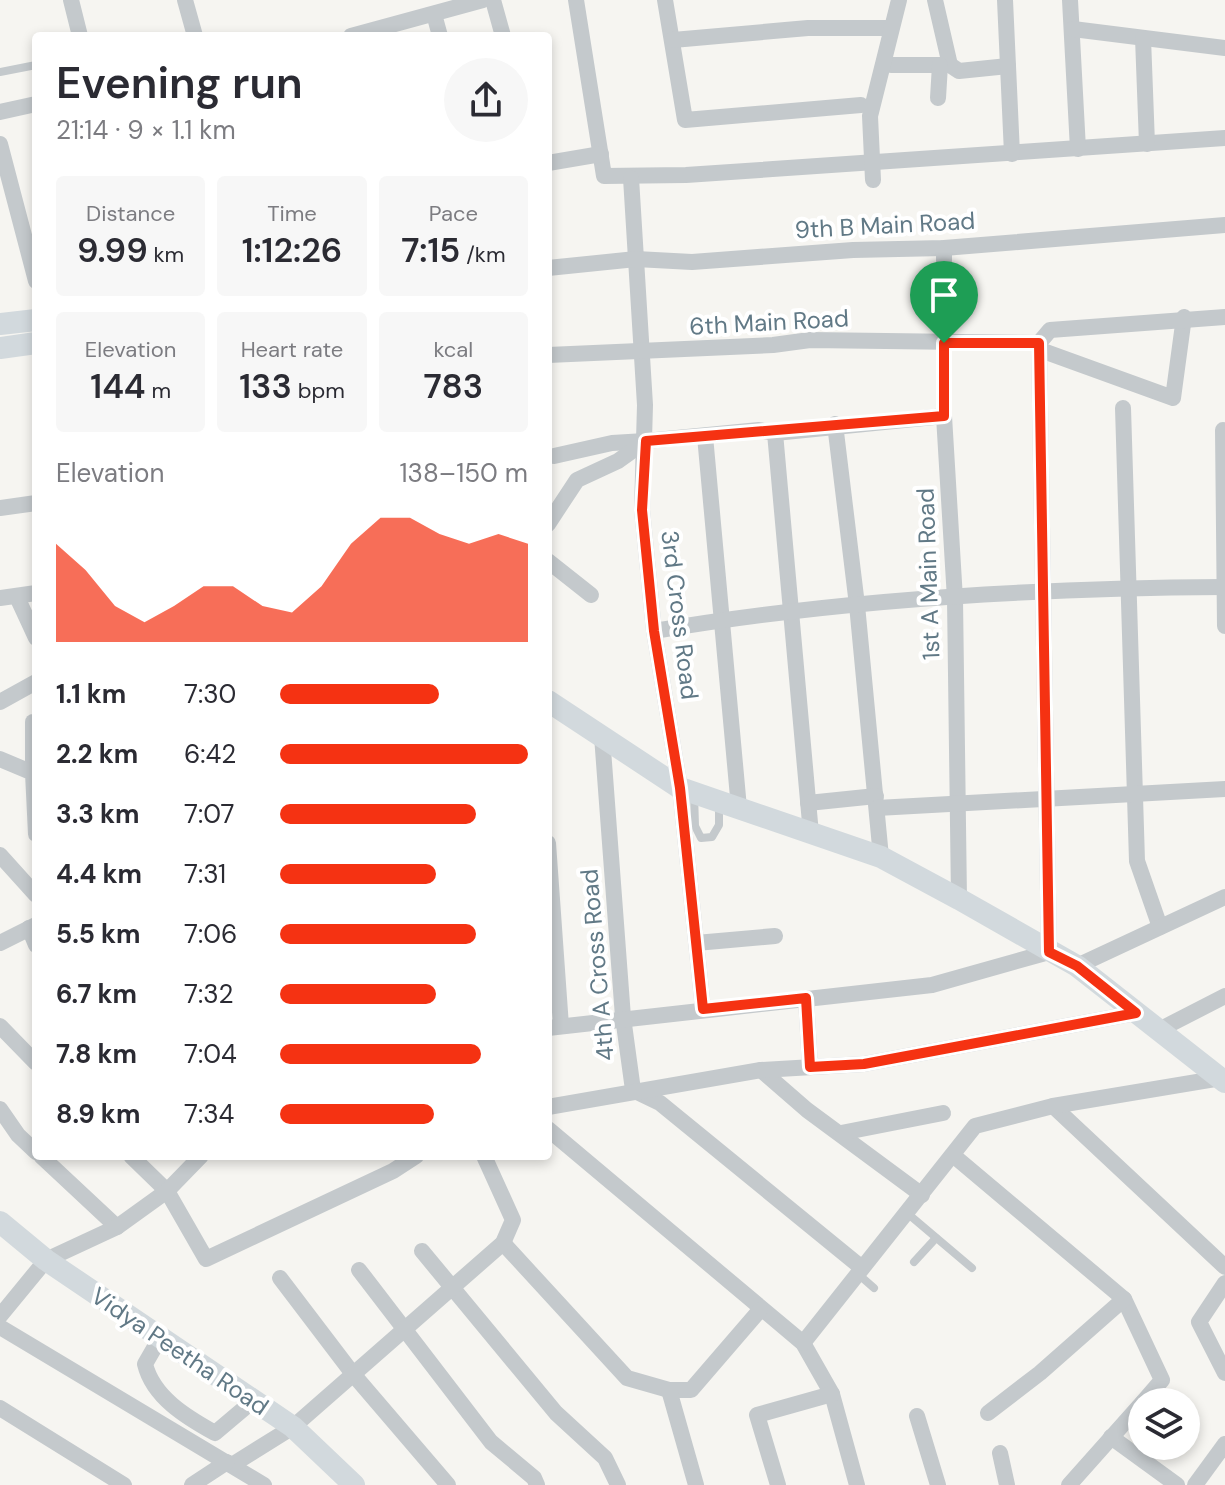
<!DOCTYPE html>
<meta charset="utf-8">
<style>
:root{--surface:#fff;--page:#f7f7f7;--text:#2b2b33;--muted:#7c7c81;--accent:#f53212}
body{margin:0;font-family:"DM Sans",sans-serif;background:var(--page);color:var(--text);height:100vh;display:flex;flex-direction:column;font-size:30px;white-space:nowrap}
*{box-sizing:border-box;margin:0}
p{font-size:26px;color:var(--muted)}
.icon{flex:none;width:44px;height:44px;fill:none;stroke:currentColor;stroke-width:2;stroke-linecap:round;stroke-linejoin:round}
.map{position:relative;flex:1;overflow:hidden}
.sheet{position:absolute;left:32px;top:32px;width:520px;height:1128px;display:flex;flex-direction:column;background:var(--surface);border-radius:8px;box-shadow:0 4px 12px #0003}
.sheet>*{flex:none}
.buttons{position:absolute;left:1128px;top:1388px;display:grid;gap:16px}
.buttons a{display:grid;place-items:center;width:72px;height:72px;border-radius:50%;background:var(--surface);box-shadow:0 4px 12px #0003;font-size:40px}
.pin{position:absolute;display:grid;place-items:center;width:68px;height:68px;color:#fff;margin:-82px -34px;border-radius:50% 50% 50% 0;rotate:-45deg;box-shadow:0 0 8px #0007}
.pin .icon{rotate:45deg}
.round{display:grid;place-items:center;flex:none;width:84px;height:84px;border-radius:42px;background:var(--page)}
.summary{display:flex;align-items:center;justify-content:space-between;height:136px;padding:0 24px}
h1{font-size:44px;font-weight:600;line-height:60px}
.figures{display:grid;grid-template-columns:repeat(3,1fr);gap:12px;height:136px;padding:8px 24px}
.figures div{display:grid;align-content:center;border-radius:8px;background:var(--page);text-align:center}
.figures b{font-size:34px;font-weight:600}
.figures small{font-size:22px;font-weight:400}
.figures p{font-size:22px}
.chart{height:224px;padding:16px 24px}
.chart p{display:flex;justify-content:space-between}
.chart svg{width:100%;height:144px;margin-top:8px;fill:var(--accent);opacity:.7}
ul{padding:0 24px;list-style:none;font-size:26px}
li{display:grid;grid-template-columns:128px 96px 1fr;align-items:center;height:60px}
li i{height:20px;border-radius:10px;background:var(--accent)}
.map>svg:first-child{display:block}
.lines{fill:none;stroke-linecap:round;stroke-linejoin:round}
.lane{stroke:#c4c9cc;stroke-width:8}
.street{stroke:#c4c9cc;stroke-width:16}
.secondary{stroke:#d2d9dd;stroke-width:22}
.route-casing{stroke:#fff;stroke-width:16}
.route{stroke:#f53212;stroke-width:10}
.labels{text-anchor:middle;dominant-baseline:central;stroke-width:8;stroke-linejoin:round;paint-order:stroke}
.street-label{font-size:24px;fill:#617986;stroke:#fff}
</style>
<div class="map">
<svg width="1225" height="1485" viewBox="0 0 1225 1485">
<rect width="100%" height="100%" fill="#f6f5f1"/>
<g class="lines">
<!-- lane -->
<g class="lane">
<path d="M0,72L36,65"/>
<path d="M694,793L695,826L701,838L712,837L719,825V802"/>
<path d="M907,1213L972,1268"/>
<path d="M914,1262L936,1238"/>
<path d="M858,1274L874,1288"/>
</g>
<!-- street -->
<g class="street">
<path d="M71,0L80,36"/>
<path d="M185,0L195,36"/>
<path d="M493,0L503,36"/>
<path d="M576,0L604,176L686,175L1225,138"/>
<path d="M665,0L685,120L861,105"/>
<path d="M935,0L950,65L959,71L1008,66"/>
<path d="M1005,0L1012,154"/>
<path d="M1070,0L1078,149"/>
<path d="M434,14L440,36"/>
<path d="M1073,29L1225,48"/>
<path d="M351,36L483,0"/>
<path d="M1143,38L1147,144"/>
<path d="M673,40L808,28H889"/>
<path d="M891,65H950"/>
<path d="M938,98L940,65"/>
<path d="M0,112L36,104"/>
<path d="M0,144L36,281"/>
<path d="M548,163L601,154"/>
<path d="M631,178L645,405L642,510L654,631L680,788L703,1009"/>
<path d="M873,180L870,116L899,0"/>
<path d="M944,248V416L955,599L959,899"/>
<path d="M548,268L636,259L692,262L853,250L944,248L1225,225"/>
<path d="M1046,352L1173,398L1184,317"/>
<path d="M548,355L773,345L810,340L1039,343L1050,330L1225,317"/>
<path d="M1123,408L1137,861L1160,927"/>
<path d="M835,424L857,605L881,857"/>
<path d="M1223,430L1225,626"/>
<path d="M775,433L811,834"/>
<path d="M705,436L739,808"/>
<path d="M554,456L612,443L645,441"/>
<path d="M0,508L36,503"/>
<path d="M548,524L577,480L618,461L646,441L759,430L775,433L944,416"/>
<path d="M548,561L591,595"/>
<path d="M17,597L36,638"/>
<path d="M0,598L36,593"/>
<path d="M654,631C842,599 1035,588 1225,587"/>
<path d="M0,702L36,682"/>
<path d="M33,722V773"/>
<path d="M602,736L623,1017L633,1090L660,1103L862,1268"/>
<path d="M0,759L33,773L36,834"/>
<path d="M808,803L876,796"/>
<path d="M877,808L1225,789"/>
<path d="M548,843L561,1026"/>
<path d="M0,855L36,895"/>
<path d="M29,928L36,945"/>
<path d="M0,943L36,925"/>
<path d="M696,943L775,936"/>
<path d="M1077,966L1225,897"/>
<path d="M806,998L810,1067"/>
<path d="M0,1026L36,1063"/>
<path d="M548,1028L932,985L1049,952L1039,343"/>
<path d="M1159,1030L1225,996"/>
<path d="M761,1070L807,1110L922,1195"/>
<path d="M1053,1106L1225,1267"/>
<path d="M548,1107L761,1070L864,1064L1136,1013"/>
<path d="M0,1109L18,1135L36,1152"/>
<path d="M548,1129L803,1343L832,1394L857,1485"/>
<path d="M841,1133L943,1113"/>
<path d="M41,1156L117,1227"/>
<path d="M131,1156L167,1191L206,1259L393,1171L416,1156"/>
<path d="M954,1156L1124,1299L1162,1380L1143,1402"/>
<path d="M503,1243L627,1378L669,1390H691L760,1310"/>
<path d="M422,1251L556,1413L605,1458L618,1485"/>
<path d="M359,1270L491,1442L534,1478L537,1485"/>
<path d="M280,1278L353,1374L448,1485"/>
<path d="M1225,1283L1199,1322L1225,1373"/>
<path d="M0,1316L46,1260L117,1227L167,1191L201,1156"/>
<path d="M0,1327L264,1485"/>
<path d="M160,1338L145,1364C153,1397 186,1417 215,1433L254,1400"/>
<path d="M803,1343L975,1126L1053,1106L1221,1078"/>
<path d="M669,1390L696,1485"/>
<path d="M0,1408L124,1485"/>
<path d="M988,1413L1040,1373L1124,1299"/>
<path d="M917,1416L938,1485"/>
<path d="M1111,1437L1177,1485"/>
<path d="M1000,1453L1007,1485"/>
<path d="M232,1465L293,1427L503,1243L513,1220L484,1156"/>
<path d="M192,1485L227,1462"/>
<path d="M778,1485L757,1415L832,1394"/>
<path d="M1069,1485L1142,1403"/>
<path d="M1195,1485L1225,1444"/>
</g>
<!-- secondary -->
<g class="secondary">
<path d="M0,324L36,320"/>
<path d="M0,348L36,343"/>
<path d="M548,701L680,788L881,857L959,899L1077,966L1225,1082"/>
<path d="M0,1222L46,1260L293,1427L354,1485"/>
</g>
</g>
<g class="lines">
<!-- route casing -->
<g class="route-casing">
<path id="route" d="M944,343H1039L1049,952L1077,966L1136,1013L864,1064L810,1067L806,998L703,1009L680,788L654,631L642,510L646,441L944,416Z"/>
</g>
<!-- route -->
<use href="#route" class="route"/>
</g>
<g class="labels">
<!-- street labels -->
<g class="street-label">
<text transform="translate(885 225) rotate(-3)">9th B Main Road</text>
<text transform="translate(769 322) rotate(-3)">6th Main Road</text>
<text transform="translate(928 574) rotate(-92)">1st A Main Road</text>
<text transform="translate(680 615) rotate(83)">3rd Cross Road</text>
<text transform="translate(597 965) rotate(-95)">4th A Cross Road</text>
<text transform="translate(180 1351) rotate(34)">Vidya Peetha Road</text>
</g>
</g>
</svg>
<div class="buttons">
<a><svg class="icon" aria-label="layers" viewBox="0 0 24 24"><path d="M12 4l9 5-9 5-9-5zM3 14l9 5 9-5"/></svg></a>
</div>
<div class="pin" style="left:944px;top:343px;background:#1e9e55"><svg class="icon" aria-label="arrive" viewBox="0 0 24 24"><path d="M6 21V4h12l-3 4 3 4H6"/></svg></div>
<section class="sheet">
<div class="summary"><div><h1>Evening run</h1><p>21:14 · 9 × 1.1 km</p></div><a class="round"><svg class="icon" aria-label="share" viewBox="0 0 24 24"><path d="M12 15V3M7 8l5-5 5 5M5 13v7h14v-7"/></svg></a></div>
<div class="figures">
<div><p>Distance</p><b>9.99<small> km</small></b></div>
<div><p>Time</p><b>1:12:26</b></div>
<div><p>Pace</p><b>7:15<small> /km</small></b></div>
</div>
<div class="figures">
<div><p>Elevation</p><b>144<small> m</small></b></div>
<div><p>Heart rate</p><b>133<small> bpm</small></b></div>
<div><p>kcal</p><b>783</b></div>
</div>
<div class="chart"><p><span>Elevation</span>138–150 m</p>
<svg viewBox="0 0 160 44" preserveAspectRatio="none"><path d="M0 44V14L10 22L20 33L30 38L40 33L50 27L60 27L70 33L80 35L90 27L100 14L110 6L120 6L130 11L140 14L150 11L160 14V44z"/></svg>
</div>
<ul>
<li><b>1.1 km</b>7:30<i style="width:64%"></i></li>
<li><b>2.2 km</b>6:42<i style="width:100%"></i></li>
<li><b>3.3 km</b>7:07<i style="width:79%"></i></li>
<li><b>4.4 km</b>7:31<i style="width:63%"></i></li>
<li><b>5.5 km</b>7:06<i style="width:79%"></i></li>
<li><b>6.7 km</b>7:32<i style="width:63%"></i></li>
<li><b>7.8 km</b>7:04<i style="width:81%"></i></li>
<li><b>8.9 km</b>7:34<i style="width:62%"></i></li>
</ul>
</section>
</div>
